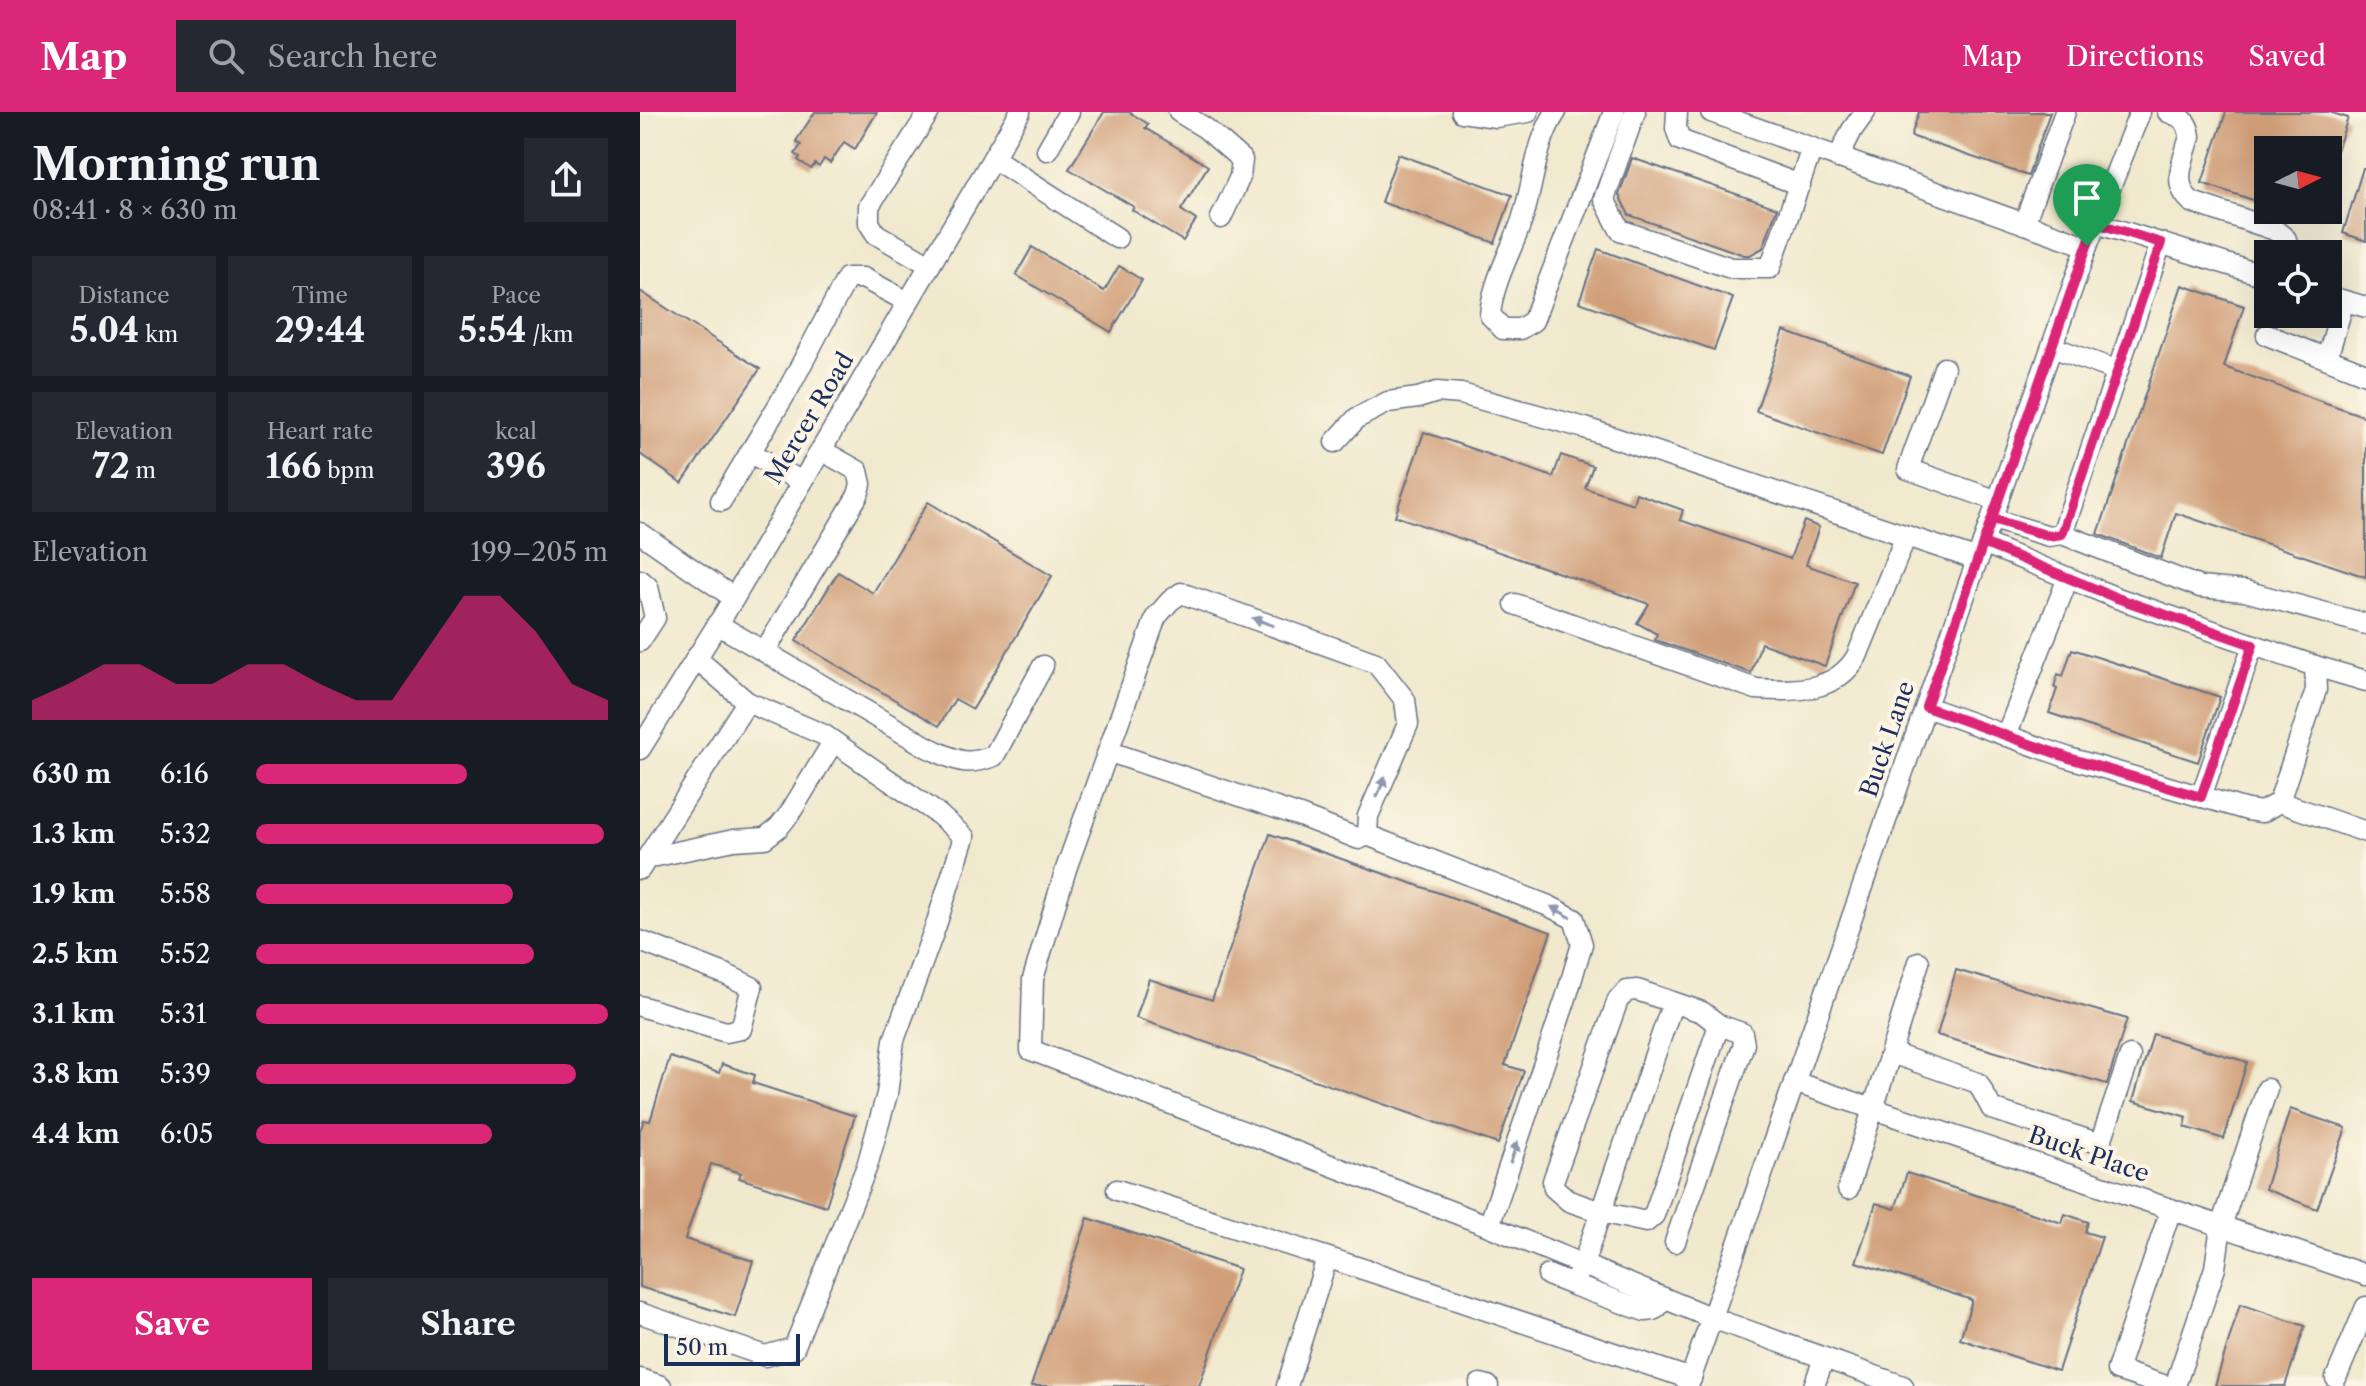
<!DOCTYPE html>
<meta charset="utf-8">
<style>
:root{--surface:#171b24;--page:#242831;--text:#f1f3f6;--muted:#9ea1a6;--accent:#db2777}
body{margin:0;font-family:"Libre Caslon Text",serif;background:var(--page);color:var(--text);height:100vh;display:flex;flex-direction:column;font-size:30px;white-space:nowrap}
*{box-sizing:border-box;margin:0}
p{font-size:26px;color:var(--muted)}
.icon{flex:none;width:44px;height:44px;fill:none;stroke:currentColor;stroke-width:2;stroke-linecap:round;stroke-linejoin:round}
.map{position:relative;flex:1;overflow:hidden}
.panel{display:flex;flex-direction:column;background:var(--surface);width:640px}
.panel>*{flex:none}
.needle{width:52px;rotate:84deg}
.fabs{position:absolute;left:1614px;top:24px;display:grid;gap:16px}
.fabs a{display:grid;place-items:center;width:88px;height:88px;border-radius:0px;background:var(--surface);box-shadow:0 8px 32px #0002;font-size:40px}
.scale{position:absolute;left:24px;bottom:20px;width:136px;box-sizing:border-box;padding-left:8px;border:4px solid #1b2f5e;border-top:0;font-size:22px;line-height:28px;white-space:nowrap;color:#1b2f5e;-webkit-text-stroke:6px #fcf5e5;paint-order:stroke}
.pin{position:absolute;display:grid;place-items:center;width:68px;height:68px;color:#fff;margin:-82px -34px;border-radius:50% 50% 50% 0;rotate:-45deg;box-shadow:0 0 8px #0007}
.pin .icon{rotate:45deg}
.round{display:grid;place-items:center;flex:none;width:84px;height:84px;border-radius:0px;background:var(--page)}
.summary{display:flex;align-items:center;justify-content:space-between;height:136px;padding:0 32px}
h1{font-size:44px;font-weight:700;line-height:60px}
.figures{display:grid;grid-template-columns:repeat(3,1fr);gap:12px;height:136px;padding:8px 32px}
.figures div{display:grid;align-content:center;border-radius:0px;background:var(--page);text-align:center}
.figures b{font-size:34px;font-weight:700}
.figures small{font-size:22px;font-weight:400}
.figures p{font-size:22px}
.chart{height:224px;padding:16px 32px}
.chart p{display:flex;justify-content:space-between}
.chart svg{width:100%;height:144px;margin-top:8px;fill:var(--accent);opacity:.7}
.action{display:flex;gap:16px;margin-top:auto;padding:16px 32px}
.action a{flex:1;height:92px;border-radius:0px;background:var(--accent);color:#fff;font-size:32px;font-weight:700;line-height:92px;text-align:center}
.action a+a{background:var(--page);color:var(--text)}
ul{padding:0 32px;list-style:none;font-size:26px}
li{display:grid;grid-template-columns:128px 96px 1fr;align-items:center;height:60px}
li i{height:20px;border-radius:10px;background:var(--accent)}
header{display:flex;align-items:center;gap:48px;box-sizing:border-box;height:112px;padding:0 40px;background:var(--accent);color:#fff}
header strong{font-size:38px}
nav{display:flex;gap:44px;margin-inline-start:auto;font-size:28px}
.search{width:560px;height:72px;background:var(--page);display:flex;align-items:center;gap:20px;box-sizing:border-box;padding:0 28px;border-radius:0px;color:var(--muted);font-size:30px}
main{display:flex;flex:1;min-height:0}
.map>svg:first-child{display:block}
.building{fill:#d09f79}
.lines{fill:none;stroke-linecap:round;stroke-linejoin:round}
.minor-casing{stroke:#667085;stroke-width:23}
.minor{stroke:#fff;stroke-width:20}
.oneway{fill:#8d97ae}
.route-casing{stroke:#fff;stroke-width:16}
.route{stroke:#db2777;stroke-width:10}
.labels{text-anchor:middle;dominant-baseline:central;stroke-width:8;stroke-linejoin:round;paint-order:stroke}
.street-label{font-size:24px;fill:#1b2f5e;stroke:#fcf5e5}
</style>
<header>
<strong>Map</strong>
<div class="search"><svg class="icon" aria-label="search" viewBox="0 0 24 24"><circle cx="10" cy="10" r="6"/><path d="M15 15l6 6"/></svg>Search here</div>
<nav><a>Map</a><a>Directions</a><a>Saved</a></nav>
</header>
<main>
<section class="panel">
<div class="summary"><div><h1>Morning run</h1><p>08:41 · 8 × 630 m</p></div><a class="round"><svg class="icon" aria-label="share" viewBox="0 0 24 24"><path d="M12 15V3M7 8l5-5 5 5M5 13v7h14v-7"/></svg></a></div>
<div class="figures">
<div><p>Distance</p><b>5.04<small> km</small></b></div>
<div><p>Time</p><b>29:44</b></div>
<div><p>Pace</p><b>5:54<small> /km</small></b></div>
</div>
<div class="figures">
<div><p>Elevation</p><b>72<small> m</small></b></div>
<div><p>Heart rate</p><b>166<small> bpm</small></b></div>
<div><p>kcal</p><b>396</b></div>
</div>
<div class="chart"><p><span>Elevation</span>199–205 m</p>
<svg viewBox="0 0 160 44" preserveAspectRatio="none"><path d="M0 44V38L10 33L20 27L30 27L40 33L50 33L60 27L70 27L80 33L90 38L100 38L110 22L120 6L130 6L140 17L150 33L160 38V44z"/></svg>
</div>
<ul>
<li><b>630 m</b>6:16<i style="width:60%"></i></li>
<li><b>1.3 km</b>5:32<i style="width:99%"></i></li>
<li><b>1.9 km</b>5:58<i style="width:73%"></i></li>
<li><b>2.5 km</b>5:52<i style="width:79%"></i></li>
<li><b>3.1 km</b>5:31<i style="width:100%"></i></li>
<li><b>3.8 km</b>5:39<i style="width:91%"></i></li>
<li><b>4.4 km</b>6:05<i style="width:67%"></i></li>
</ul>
<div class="action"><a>Save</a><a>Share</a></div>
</section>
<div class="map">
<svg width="1726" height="1274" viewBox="0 0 1726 1274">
<rect width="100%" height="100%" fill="#fcf5e5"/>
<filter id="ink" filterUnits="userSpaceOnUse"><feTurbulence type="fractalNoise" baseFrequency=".0125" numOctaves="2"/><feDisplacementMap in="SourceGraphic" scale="16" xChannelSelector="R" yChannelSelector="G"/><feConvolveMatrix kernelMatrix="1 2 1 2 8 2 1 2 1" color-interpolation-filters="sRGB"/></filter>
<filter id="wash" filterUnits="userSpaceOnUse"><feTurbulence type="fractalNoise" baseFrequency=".006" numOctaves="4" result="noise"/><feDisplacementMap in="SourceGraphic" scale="32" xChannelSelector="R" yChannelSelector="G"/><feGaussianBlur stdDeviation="1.8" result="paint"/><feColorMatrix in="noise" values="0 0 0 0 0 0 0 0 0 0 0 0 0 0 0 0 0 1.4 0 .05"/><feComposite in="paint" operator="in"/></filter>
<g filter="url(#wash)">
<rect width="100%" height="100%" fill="#f0e9cd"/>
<g id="blocks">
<!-- building -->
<g class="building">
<path d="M175,0H237L215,37L204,30L190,51L184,47L179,55L175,52L171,57L158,48L160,45L155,42L161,33L156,29Z"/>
<path d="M464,0H489L508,12L505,16L568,54L541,98L556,108L543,129L492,98L494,95L429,57Z"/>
<path d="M1279,0H1410L1388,64L1271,24Z"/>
<path d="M1586,0H1689L1708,6L1697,38H1628V93L1562,71Z"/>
<path d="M758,42L872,83L855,131L741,90Z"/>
<path d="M992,46L1137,96L1123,136L1110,143H1104L989,103L979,83Z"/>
<path d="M1723,56H1726V129L1703,121Z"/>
<path d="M392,135L464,179L479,154L502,168L471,220L376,163Z"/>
<path d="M958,137L1093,186L1074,238L939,190Z"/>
<path d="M1542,173L1604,194L1584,255L1726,305V465L1536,401L1521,446L1458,422Z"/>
<path d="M0,179L120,257L42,371L0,342Z"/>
<path d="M1144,219L1270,264L1242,343L1116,299Z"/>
<path d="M784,320L913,365L921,343L953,354L945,376L993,392L996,381L1043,398L1040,408L1150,447L1164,409L1179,415L1166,453L1215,470L1185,554L1121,531L1111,561L1015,528L1017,522L997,511L1009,492L755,404Z"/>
<path d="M288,390L412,464L333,597L315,587L299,614L156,529L198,460L233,481Z"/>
<path d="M1432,537L1580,585L1558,650L1409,601L1417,577L1414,575L1418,562L1423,564Z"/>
<path d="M630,722L911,820L865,953L884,959L858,1032L496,906L509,867L572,888Z"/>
<path d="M1316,858L1487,907L1467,972L1297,923Z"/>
<path d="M1513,922L1607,950L1584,1027L1545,1015L1547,1005L1493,989Z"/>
<path d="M30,945L79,961L82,952L115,963L113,971L215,1004L186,1094L99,1066L101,1061L71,1052L45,1127L113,1149L95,1205L0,1175V1019L4,1008L10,1009Z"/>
<path d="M1650,997L1706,1016L1677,1097L1625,1077Z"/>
<path d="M1267,1061L1422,1111L1425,1102L1448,1110L1445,1120L1462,1125L1418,1259L1320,1227L1332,1188L1216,1150L1236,1091L1255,1097Z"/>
<path d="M448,1106L599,1157L559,1274H391Z"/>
<path d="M1600,1192L1665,1214L1645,1274H1575Z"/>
</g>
</g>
</g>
<g filter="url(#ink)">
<use href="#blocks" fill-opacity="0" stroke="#667085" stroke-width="2"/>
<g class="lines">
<!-- minor casing -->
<g class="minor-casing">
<g id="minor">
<path d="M289,0L229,94V111L236,122L290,153"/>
<path d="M539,0L565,16L602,48L600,65L581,106"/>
<path d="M822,0L856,5L888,0"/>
<path d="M916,0C895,31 894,72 882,108C871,140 853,169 850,203L863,217H880L893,209L974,0"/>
<path d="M995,0L964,87L980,118L1091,156H1130L1172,36"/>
<path d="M1037,0L1036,16L1040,28L1160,73"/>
<path d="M1071,0L1447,134"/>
<path d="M1528,0C1542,5 1548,9 1550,24C1544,48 1530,72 1552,90L1635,118L1646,127L1648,142"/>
<path d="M407,38L429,0"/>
<path d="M353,46L477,126"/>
<path d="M1198,46L1212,18L1225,0"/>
<path d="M1456,111L1628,165"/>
<path d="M1384,112L1425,0"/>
<path d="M1688,184L1726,195"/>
<path d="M1627,223L1726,262"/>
<path d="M1412,235L1478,259"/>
<path d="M1687,246L1704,189"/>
<path d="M1304,256L1268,357L1358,389"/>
<path d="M695,330L717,306L748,290L778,286L797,280L821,282L945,316L1338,448"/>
<path d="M111,341L162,370"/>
<path d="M81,389L150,274L207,166H223L268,190"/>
<path d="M1352,407L1409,424L1422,422L1521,131"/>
<path d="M0,421L94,486"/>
<path d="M1422,422L1560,475L1605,479L1726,512"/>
<path d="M0,468L8,475L15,506L0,529"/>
<path d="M875,492L1116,577C1154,579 1196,581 1217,544L1266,424"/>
<path d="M77,512L289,636C316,648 324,655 354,644L403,554"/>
<path d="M125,539L218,383L221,372L218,359L181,338"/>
<path d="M1675,554L1726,569"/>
<path d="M1286,595L1429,646L1607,698L1622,700L1639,690L1676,578L1675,554L1477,486L1343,431"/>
<path d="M1366,624L1428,466"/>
<path d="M0,637L94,486L380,0"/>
<path d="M470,640L660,704L719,727L727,723"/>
<path d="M1561,685L1613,533"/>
<path d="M1639,690L1726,720"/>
<path d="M7,746L94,728L125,726L139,715L150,701L193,630"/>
<path d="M0,757L107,590L56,546"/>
<path d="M0,829L85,862L112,875L101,917L86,920L0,894"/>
<path d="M1251,941L1338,971L1352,997L1460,1032L1490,944"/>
<path d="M1154,970L1726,1163"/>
<path d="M1208,1077L1279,850"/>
<path d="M477,1078L757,1168L1051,1267"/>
<path d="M849,1114L926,886L942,832L934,807L909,794L727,723L728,704L768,612L765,588L736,551L541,481L530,489L516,505L426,757L393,867L391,938L849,1114L1072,1206L1263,1274"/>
<path d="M1035,1130L1104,932L1102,921L1079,913"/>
<path d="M908,1163L933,1173"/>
<path d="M1024,1186C1018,1195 1017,1199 1005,1199L933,1173L943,1152L961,1100L1006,1110L1014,1103L1079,913L1062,900L997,878L987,879L978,888L913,1069L914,1076L929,1089L961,1100L1033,890"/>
<path d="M0,1201L125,1244L154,1236L227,1054L247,982L254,928L296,813L324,725L298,702L184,623L107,590"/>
<path d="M1696,1266L1726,1195"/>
<path d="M0,1267L21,1274"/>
<path d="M840,1272L848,1274"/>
<path d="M647,1274L687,1146"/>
<path d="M1048,1274L1447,134L1500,0"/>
<path d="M1174,1274L1184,1246"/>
<path d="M1526,1274L1477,1258L1531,1097"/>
<path d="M1535,1274L1575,1156L1581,1114L1627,977"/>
</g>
</g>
<!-- minor -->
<use href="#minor" class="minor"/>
</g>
<!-- one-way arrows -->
<defs><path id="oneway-solid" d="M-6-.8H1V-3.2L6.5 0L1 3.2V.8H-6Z" transform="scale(2)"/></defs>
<g class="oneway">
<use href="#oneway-solid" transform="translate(623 510) rotate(-160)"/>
<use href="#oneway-solid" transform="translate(741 675) rotate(-67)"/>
<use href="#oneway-solid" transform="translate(921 800) rotate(-151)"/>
<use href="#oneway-solid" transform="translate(874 1040) rotate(-71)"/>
</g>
</g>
<g class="lines" filter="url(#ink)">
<!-- route casing -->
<g class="route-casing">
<path id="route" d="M1447,134L1286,595L1429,646L1561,685L1613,533L1477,486L1343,431L1352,407L1409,424L1422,422L1521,131L1456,111L1447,134"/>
</g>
<!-- route -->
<use href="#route" class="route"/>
</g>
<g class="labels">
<!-- street labels -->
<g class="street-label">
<text transform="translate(169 306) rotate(-59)">Mercer Road</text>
<text transform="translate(1247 627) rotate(-71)">Buck Lane</text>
<text transform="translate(1449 1042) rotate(19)">Buck Place</text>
</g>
</g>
</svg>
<div class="fabs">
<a><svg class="needle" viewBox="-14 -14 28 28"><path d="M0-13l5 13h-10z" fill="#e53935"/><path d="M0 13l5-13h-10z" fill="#9ea1a6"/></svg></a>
<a><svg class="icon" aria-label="locate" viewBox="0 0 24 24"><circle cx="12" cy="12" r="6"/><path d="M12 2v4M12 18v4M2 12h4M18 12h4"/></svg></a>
</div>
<div class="scale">50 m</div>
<div class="pin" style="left:1447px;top:134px;background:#1e9e55"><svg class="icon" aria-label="arrive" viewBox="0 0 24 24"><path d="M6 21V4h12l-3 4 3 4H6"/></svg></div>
</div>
</main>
